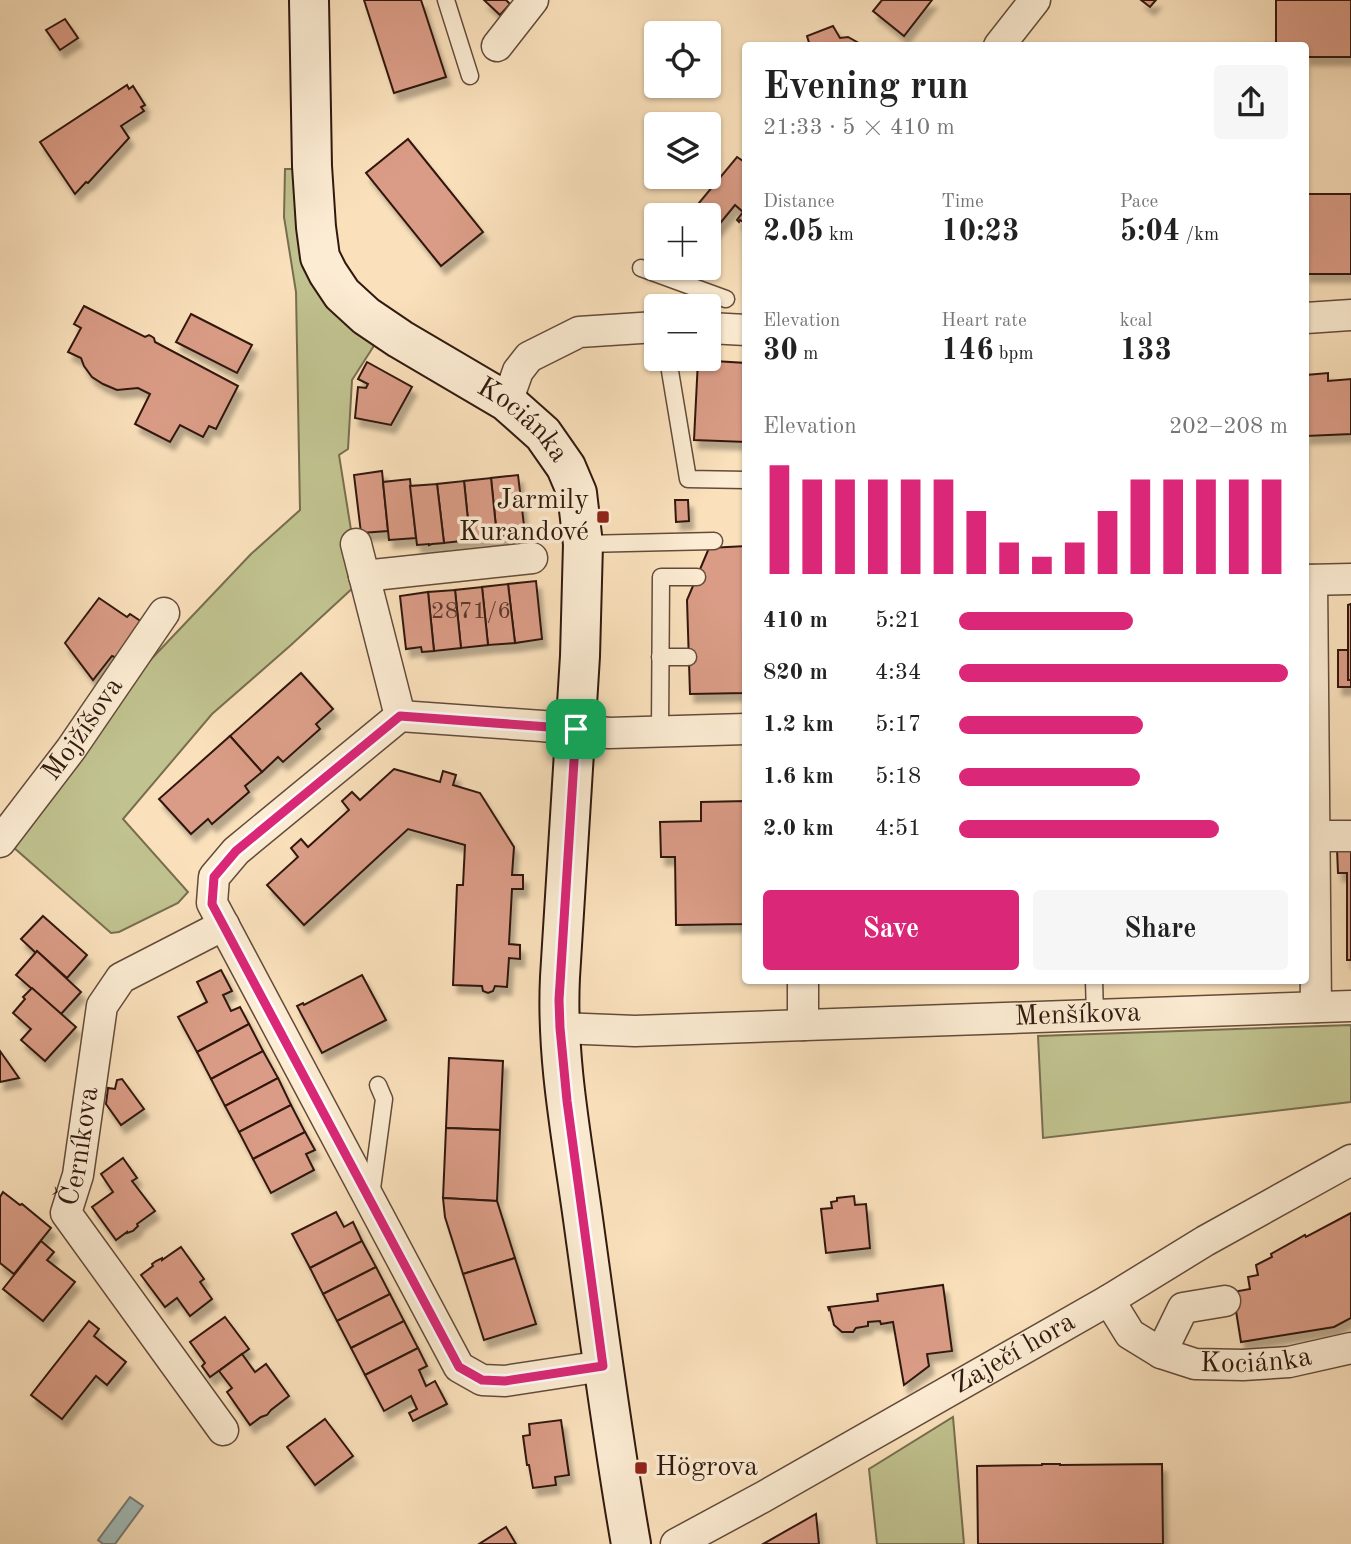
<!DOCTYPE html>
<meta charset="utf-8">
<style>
:root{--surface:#fff;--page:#f6f6f6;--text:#222;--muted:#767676;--accent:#db2777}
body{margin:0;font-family:"Old Standard TT",serif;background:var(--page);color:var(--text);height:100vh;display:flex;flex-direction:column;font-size:26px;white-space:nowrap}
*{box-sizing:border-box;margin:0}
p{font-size:23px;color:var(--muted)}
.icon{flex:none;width:38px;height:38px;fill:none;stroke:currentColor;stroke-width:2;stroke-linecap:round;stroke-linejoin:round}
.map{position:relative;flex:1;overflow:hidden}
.drawer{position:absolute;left:742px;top:42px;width:567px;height:942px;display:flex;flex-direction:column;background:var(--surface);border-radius:7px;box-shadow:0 2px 5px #0004}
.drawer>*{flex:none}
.controls{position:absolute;left:644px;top:21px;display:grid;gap:14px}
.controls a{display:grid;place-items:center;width:77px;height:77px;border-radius:7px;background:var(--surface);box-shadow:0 2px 5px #0004;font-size:35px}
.pin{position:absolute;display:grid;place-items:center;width:60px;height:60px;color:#fff;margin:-30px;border-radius:14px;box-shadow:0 4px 10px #0006}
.round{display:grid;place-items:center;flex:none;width:74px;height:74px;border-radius:7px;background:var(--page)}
.head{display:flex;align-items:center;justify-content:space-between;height:119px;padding:0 21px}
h1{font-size:38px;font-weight:700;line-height:52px}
.metrics{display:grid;grid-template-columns:repeat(3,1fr);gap:10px;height:119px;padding:7px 21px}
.metrics div{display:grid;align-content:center}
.metrics b{font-size:30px;font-weight:700}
.metrics small{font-size:19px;font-weight:400}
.metrics p{font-size:19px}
.chart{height:196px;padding:14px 21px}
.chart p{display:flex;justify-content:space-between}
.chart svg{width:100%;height:126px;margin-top:7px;stroke:var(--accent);stroke-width:6}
.button{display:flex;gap:14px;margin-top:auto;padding:14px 21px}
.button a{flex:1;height:80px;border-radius:7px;background:var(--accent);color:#fff;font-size:28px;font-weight:700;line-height:80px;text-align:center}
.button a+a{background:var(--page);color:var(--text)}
ul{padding:0 21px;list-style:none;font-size:23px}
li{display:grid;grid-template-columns:112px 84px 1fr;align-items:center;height:52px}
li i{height:18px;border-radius:9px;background:var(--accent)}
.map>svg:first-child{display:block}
.green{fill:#c0c28f;stroke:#786e4f;stroke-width:2}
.water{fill:#a1bcb9;stroke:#747b75;stroke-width:2}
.building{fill:#da9c86;stroke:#31190f;stroke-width:2;filter:url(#shadow)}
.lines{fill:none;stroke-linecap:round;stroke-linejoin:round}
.lane-casing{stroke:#634b3a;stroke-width:19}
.street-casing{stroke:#634b3a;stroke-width:33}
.secondary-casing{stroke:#31190f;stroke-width:42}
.lane{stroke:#fcecd3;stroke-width:16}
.street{stroke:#fcecd3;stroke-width:30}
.secondary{stroke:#fcecd3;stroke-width:38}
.route-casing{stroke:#fff;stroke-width:14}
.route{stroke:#db2777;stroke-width:9}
.poi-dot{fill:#8f2418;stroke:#fcecd3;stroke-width:2.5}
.labels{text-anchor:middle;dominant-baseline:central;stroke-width:7;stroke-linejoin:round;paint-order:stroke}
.number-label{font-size:24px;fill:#5b3a2d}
.street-label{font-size:28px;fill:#31190f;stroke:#fcecd3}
.poi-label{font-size:28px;fill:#31190f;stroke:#fcecd3;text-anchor:end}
</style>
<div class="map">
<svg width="1351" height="1544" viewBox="0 0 1351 1544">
<defs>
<filter id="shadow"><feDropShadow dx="4.5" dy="8" stdDeviation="2" flood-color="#0004"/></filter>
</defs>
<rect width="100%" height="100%" fill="#fae1bc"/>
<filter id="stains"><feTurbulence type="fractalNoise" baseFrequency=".00286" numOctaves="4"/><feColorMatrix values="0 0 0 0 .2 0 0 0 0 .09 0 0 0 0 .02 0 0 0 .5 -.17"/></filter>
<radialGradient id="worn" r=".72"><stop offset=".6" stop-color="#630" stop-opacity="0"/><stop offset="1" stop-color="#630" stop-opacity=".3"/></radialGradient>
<!-- green -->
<g class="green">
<path d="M285,169H302L377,341L352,380L348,449L339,455L352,536L356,585L291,645L212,714L123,819L188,892L178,903L119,932L111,933L12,846L139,672L251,554L300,510L296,292L284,217Z"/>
<path d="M1351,1025V1102L1043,1138L1038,1036Z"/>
<path d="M953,1417L964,1544H877L869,1469Z"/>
</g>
<!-- water -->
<path class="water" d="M130,1497L143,1506L115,1544H103L98,1540Z"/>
<!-- building -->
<g class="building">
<path d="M364,0H421L446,77L394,93Z"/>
<path d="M484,0H506L510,4L500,15Z"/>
<path d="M882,0H932L904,36L873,11Z"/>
<path d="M1141,0H1156L1150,7Z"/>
<path d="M1276,0H1351V57H1306V46H1276Z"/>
<path d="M65,19L78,38L60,50L46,30Z"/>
<path d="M833,26L840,38L848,37L864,46H810L807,36Z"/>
<path d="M127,85L129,89L133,86L145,105L141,107L144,111L121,126L129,138L88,183L86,182L75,194L40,142Z"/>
<path d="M408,139L483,232L441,266L366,173Z"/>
<path d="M737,157L746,163V224L740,220L739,222L737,220L743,212L735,205L709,237V215H689Z"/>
<rect x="1306" y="194" width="45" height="80"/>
<path d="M84,306L145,337L149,335L151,336L154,338L155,342L238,386L216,429L209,426L203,437L180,425L170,442L135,424L150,394L138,388L117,390L103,384L92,377L84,366L81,358L68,352L81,328L74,324Z"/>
<path d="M191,314L252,345L237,373L176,342Z"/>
<path d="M698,360L746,363V442L694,440Z"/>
<path d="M367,362L412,387L391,425L355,418L358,387L366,388L368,384L358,379Z"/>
<path d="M1328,373V381L1351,379V434L1306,436V375Z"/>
<path d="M382,471L388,531L361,533L354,475Z"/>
<path d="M518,475L525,534L497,537L491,478Z"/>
<path d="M491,478L497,537L470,540L464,481Z"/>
<path d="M410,479L416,538L389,540L383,482Z"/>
<path d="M464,481L470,540L444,543L437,484Z"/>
<path d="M437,484L444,543L432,544L429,545V544L417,545L410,486Z"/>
<path d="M675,500H688L689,521L676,522Z"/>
<path d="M746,546V693L690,694L687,600L709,548Z"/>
<path d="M536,581L542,639L515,643L508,584Z"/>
<path d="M508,584L515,643L488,645L482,587Z"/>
<path d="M482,587L488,645L461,648L455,590Z"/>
<path d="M455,590L461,648L434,651L428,592Z"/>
<path d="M428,592L434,651L422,652L421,647L406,649L400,596Z"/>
<path d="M99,598L127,617L130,614L142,622L117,658L112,656L93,680L65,643Z"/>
<path d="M1351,604V680H1348V605Z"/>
<path d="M1338,650H1348V680H1351V687H1338Z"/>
<path d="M301,673L333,709L316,724L320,729L283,762L278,757L262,772L230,736Z"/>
<path d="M230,736L262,772L245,786L249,792L212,824L208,819L191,834L159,799Z"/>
<path d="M394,769L440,782L443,771L456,775L453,785L480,793L514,847L512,875H523V889H512L509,944L520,945V959L509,958L507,987L495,986L493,991L488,993L483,991L482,986L453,985L457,885H463L465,845L408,829L304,925L267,885L298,857L291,848L301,839L308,847L349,810L342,801L352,792L360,800Z"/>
<path d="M746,801V924L676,925L675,857H661L660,822L701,821V802Z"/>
<path d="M1337,849H1351V960H1347V873H1338Z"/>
<path d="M43,916L87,955L67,978L37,951L36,953L21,939Z"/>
<path d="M37,951L81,992L61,1014L16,975Z"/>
<path d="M221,970L232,991L223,995L231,1011L240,1007L249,1024L197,1052L178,1017L207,1002L197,982Z"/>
<path d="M362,975L386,1020L322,1053L297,1006L303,1003L304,1005Z"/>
<path d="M32,988L76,1027L45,1061L21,1040L31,1029L13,1013L25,999L23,997Z"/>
<path d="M249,1024L263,1051L211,1079L197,1052Z"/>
<path d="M0,1051L19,1078L0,1082Z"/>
<path d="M263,1051L278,1078L225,1106L211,1079Z"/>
<path d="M449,1058L503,1061L500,1130L446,1128Z"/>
<path d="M278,1078L291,1105L239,1132L225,1106Z"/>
<path d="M122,1079L144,1109L121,1125L106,1104L108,1088L115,1089L117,1080Z"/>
<path d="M291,1105L305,1132L253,1159L239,1132Z"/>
<path d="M446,1128L500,1130L497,1201L443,1198Z"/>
<path d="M305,1132L315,1150L306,1154L314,1170L271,1193L253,1159Z"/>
<path d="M123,1158L137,1178L132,1181L155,1211L137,1224L138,1226L133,1231L127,1233V1232L116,1240L92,1207L113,1192L101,1174Z"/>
<path d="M3,1192L20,1205L22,1204L51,1228L14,1274L0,1263V1197Z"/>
<path d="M854,1196L855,1205L866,1204L870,1248L826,1253L821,1209L832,1208L831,1202L837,1201V1198Z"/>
<path d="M443,1198L497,1201L515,1258L463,1274L445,1217Z"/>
<path d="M336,1212L344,1227L353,1222L362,1241L310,1268L292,1234Z"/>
<path d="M1351,1213V1318L1334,1327L1241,1342L1233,1292L1250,1289L1248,1277L1258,1275L1256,1265L1272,1257L1271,1254L1305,1235L1306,1237Z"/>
<path d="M41,1241L54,1252L47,1260L75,1282L43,1321L3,1289Z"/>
<path d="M362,1241L376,1267L323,1294L310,1268Z"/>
<path d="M181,1247L204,1279L200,1282L212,1299L190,1316L177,1298L165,1307L141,1275L153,1266L152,1264L156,1261L162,1258V1260Z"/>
<path d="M515,1258L536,1324L484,1340L463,1274Z"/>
<path d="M376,1267L390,1294L337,1321L323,1294Z"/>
<path d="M943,1285L952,1351L927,1354L929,1366L904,1385L893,1322L881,1324L880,1321L868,1322V1326L856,1328L853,1332H842L834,1325L830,1309L829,1310L828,1307L878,1301L877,1294Z"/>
<path d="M390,1294L404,1321L351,1348L337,1321Z"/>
<path d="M225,1317L249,1349L210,1377L202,1366L205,1363L190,1342Z"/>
<path d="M89,1321L99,1329L94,1336L126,1362L107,1385L96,1376L62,1419L31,1395Z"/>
<path d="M404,1321L418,1348L365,1375L351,1348Z"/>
<path d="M418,1348L427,1366L419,1370L426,1386L435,1381L447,1404L413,1421L409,1413L417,1409L411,1396L384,1411L365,1375Z"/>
<path d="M242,1354L255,1372L266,1364L289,1396L271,1410L267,1415L261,1417L250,1425L227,1392L232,1388L219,1371Z"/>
<path d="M325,1419L353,1456L315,1485L287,1447Z"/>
<path d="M561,1420L569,1475L555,1477L556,1485L533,1488L529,1465H527L523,1436L530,1435L529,1424Z"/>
<path d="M1042,1464H1060V1465L1162,1464L1163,1544H978L977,1466L1042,1465Z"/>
<path d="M816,1514L819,1544H763Z"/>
<path d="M506,1527L516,1544H479Z"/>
</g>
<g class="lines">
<!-- lane casing -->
<g class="lane-casing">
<g id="lane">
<path d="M446,0L470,76"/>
<path d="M641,268L726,299"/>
<path d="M668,359L688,479L746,480"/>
<path d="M583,544L714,541"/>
<path d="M660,657H688"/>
<path d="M660,732L661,577H697"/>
<path d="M1094,980L1095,1015"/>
<path d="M371,1196L384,1099L378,1085"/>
</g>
</g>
<!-- street casing -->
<g class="street-casing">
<g id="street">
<path d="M497,46L533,0"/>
<path d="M999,46L1035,0"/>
<path d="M1306,318L1351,315"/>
<path d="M709,328L746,330"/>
<path d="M507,402L518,371L529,357L579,332L656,327"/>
<path d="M356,544L400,716"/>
<path d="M364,576L532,558"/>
<path d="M1306,580L1351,579"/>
<path d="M1312,580L1316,1007"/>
<path d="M1306,836H1351"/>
<path id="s1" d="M0,842L71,749L164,613"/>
<path d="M803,980V1025"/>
<path id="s2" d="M560,1028L635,1031L1351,1006"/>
<path id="s3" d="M1109,1300L1130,1334L1161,1353L1195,1364L1243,1365L1289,1362L1351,1348"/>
<path d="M1161,1353L1183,1308L1225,1301"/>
<path d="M603,1366L505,1381L482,1380L459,1367L212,903L214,877L236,851L400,716L542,726L609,733L746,729"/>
<path id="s4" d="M223,1430L66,1213L78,1175L102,1006L121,978L224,925"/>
<path id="s5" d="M676,1544L763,1497L1109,1300L1205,1241L1351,1160"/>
</g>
</g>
<!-- secondary casing -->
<g class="secondary-casing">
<g id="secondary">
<path id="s6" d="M309,0L312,166L316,227L320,257L328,273L342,294L366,316L400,339L507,402L543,434L566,467L577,493L583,544L580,656L560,977C556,1058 572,1139 583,1219C598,1327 612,1436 631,1544"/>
</g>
</g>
<!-- lane -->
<use href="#lane" class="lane"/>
<!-- street -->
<use href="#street" class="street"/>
<!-- secondary -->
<use href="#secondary" class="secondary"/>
</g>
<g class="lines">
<!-- route casing -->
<g class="route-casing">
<path id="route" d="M400,716L576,729L559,1000L560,1028L567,1101L603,1366L505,1381L482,1380L459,1367L212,904L214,877L236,851Z"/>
</g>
<!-- route -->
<use href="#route" class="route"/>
</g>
<!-- markers -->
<g class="poi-dot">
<rect x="596" y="510" width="14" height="14" rx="3.5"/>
<rect x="634" y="1461" width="14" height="14" rx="3.5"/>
</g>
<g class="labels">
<!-- number labels -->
<g class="number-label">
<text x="471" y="612">2871/6</text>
</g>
<!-- street labels -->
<g class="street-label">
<text stroke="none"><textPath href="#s6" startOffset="522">Kociánka</textPath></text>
<text stroke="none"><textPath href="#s1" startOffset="140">Mojžíšova</textPath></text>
<text stroke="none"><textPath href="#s2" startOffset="518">Menšíkova</textPath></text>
<text stroke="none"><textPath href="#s4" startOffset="336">Černíkova</textPath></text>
<text stroke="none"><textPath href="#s5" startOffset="388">Zaječí hora</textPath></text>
<text stroke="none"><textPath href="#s3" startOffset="173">Kociánka</textPath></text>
</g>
<!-- poi labels -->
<g class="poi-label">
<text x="589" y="501">Jarmily<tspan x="589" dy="32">Kurandové</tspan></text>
<text x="655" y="1468" text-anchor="start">Högrova</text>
</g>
</g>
<rect width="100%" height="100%" filter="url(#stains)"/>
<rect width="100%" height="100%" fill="url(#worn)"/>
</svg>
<div class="controls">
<a><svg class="icon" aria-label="locate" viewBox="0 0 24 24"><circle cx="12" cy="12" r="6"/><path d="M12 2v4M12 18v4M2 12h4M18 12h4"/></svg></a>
<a><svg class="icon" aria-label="layers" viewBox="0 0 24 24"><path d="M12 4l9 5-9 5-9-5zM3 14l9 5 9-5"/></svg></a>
<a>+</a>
<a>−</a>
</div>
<div class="pin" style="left:576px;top:729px;background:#1e9e55"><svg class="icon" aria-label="arrive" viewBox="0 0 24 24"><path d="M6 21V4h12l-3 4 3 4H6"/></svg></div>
<section class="drawer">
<div class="head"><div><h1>Evening run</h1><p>21:33 · 5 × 410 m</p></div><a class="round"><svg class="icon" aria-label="share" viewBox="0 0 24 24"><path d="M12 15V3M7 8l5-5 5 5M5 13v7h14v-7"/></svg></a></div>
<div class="metrics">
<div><p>Distance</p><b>2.05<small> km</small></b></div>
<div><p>Time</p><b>10:23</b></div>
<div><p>Pace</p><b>5:04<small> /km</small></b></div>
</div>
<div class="metrics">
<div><p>Elevation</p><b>30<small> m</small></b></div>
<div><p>Heart rate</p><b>146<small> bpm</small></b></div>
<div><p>kcal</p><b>133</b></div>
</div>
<div class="chart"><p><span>Elevation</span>202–208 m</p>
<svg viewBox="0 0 160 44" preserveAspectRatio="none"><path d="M5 44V6M15 44V11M25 44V11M35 44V11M45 44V11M55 44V11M65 44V22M75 44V33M85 44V38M95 44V33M105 44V22M115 44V11M125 44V11M135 44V11M145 44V11M155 44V11"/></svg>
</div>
<ul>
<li><b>410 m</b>5:21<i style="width:53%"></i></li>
<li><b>820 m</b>4:34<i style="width:100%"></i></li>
<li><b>1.2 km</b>5:17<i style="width:56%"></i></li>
<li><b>1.6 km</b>5:18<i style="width:55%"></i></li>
<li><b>2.0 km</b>4:51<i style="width:79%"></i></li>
</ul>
<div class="button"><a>Save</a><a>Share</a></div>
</section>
</div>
